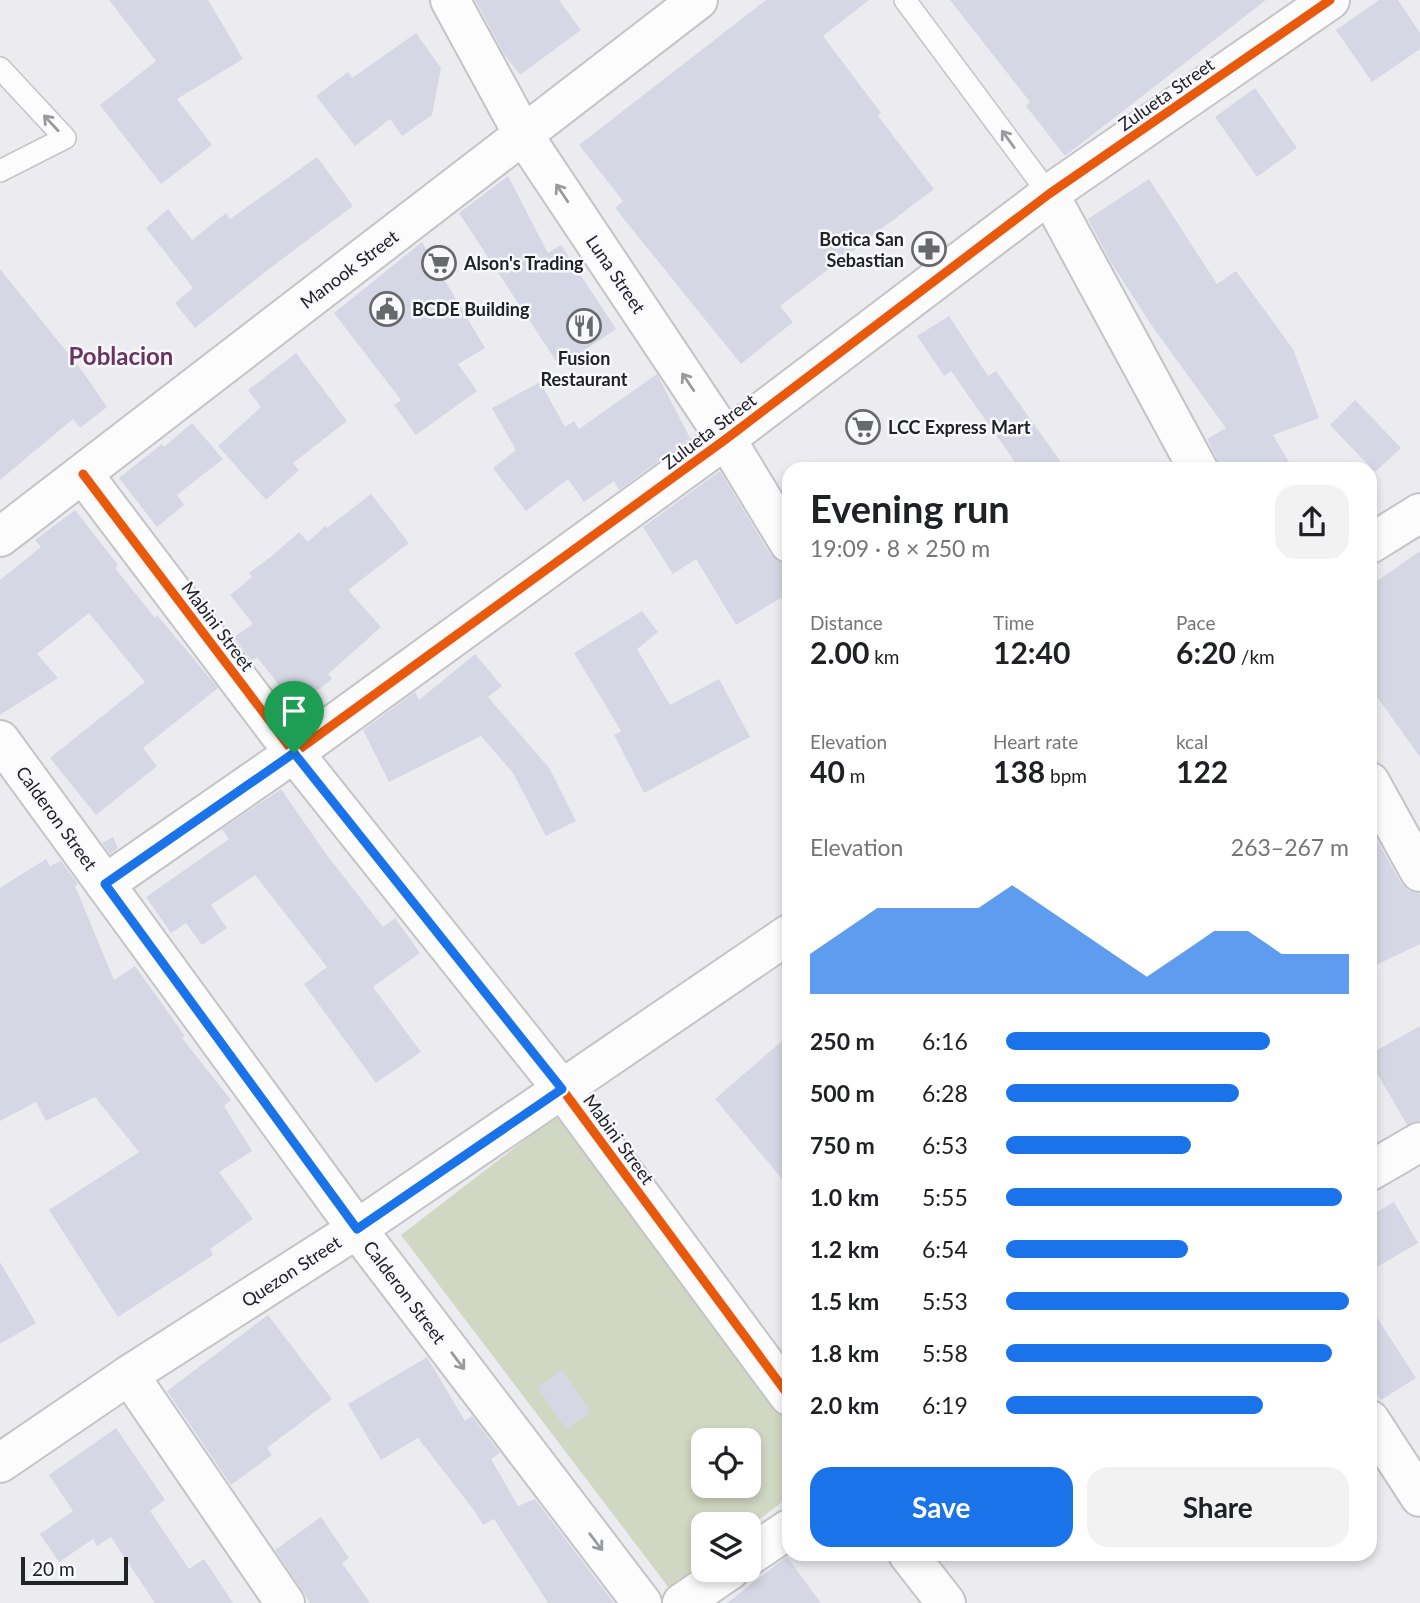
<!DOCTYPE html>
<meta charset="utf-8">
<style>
:root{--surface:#fff;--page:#f2f2f2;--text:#202124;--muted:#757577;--accent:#1a73e8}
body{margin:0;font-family:Lato,sans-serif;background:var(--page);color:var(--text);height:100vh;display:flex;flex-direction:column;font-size:26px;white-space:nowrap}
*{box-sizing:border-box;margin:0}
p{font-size:23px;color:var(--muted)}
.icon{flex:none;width:38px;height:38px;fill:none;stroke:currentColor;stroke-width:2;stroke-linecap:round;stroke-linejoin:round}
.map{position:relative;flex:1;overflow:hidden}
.details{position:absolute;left:782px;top:462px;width:595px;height:1099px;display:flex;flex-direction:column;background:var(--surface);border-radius:21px;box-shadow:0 4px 10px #0003}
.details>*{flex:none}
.buttons{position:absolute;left:691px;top:1428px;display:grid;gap:14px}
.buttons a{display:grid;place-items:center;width:70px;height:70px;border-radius:14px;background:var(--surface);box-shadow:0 4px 10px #0003;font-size:35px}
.scale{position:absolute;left:21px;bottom:18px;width:107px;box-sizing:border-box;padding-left:7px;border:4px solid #212224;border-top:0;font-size:19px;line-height:24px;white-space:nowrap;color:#212224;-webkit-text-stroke:5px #f8f8fe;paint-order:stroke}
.pin{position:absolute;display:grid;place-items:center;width:60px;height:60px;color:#fff;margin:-72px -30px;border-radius:50% 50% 50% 0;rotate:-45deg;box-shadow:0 0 7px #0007}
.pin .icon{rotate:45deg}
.round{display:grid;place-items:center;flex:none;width:74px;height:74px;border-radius:21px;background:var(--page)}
.overview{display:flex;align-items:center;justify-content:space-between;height:119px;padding:0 28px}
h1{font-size:38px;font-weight:700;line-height:52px}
.metrics{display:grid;grid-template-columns:repeat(3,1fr);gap:10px;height:119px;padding:7px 28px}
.metrics div{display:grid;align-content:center}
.metrics b{font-size:30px;font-weight:700}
.metrics small{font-size:19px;font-weight:400}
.metrics p{font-size:19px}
.chart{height:196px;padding:14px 28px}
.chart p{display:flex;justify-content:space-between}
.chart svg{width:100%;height:126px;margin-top:7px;fill:var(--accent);opacity:.7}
.cta{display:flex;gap:14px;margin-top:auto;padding:14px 28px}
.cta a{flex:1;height:80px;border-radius:21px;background:var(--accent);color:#fff;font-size:28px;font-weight:700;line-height:80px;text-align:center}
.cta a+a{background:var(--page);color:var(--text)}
ul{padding:0 28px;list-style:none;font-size:23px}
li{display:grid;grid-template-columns:112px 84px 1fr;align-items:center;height:52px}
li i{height:18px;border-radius:9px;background:var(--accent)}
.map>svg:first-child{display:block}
.green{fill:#d0d8c3;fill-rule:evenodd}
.building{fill:#d6d7e4}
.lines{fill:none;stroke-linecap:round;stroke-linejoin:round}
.lane-casing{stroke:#c4c4c6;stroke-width:24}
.street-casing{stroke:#c4c4c6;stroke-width:42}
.secondary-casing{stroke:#c4c4c6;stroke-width:42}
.lane{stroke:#fcfcfd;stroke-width:21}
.street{stroke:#fcfcfd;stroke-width:38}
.secondary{stroke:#fcfcfd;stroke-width:38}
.cycleway-casing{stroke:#f8f8fe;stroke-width:13}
.cycleway{stroke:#e8590c;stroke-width:9}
.oneway{stroke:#999a9b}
.route-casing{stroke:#fff;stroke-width:14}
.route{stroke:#1a73e8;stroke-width:9}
.labels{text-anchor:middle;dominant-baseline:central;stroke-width:5;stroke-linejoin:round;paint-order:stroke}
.street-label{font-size:18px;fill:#212224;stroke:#f8f8fe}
.poi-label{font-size:18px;font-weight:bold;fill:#212224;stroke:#f8f8fe;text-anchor:start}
.district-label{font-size:24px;font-weight:bold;fill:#6a3360;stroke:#f8f8fe}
</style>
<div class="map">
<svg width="1420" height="1603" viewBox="0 0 1420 1603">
<rect width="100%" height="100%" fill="#ececf0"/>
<!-- green -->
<path class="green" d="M556,1116L789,1424V1497L749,1527V1524H704L703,1562L669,1588L401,1235ZM704,1440H749V1486H704Z"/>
<!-- building -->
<g class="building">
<path d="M109,0H208L243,59L177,99L212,145L161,184L100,105L156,61Z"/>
<path d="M475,0H559L581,30L520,75L504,54Z"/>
<path d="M766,0H869L823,36L881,113L878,116L934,189L780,306L793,322L741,364L615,208L623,201L579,145Z"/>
<path d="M950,0H1266L1065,156L1026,106L1030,102Z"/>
<path d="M1379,0H1398L1420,33V49L1372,82L1336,30Z"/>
<path d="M416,33L441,68L432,115L402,136L390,119L355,146L316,96L348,72L352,78Z"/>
<path d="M1255,88L1297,148L1257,177L1215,117Z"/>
<path d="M317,157L353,206L269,269L195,328L175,303L193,288L146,228L168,209L192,240L226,213L230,219Z"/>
<path d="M508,176L548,253L561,245L616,329L560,367L459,213Z"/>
<path d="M1149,179L1217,284L1236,271L1293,349L1319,418L1273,435L1293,469H1220L1217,459L1207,439L1226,428L1152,326L1110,261L1088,219Z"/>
<path d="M422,242L485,348L458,364L477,391L416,435L394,405L401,400L334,313Z"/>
<path d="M0,269L83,372L107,407L80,428L73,419L0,480Z"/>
<path d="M949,316L988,376L996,371L1066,469H1020L951,371L944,376L917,336Z"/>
<path d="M296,353L347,421L293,463L299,470L266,500L218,446L261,407L248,390Z"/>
<path d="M657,374L690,438L619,490L614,481L584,502L568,479L526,511L493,468L516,450L492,408L540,382L565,427L574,421L579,429Z"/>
<path d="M1355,400L1401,448L1375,472L1330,425Z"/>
<path d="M192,423L223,459L177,495L184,505L157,527L119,478L162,444L164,447Z"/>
<path d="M720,471L770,554L783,563L789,574V593L736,625L696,559L673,574L643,527Z"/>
<path d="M371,494L409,543L348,590L381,627L328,674L332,679L296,707L257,657L252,661L234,637L253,624L230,595L252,577L249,573L273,555L299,532L308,542L325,526L327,528Z"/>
<path d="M75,510L118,565L115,568L155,618L157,615L218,688L143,748L157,766L96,815L50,758L145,682L89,613L37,654L58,678L0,715V580L41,547L35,540Z"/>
<path d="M1420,551V757L1370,687V586Z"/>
<path d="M642,611L658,632L637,649L670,705L719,679L750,737L644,793L614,735L621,731L574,653Z"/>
<path d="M475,654L502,686L488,697L550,769L576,821L546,836L513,773L481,736L389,782L363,730L415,692L419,700Z"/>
<path d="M281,789L326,854L383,927L395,918L420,953L373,987L421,1052L376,1083L304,984L327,967L255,875L211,905L227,928L202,945L186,923L171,933L146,897L229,839L222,829Z"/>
<path d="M113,837L118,848L110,854L102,843Z"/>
<path d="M1378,842L1401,883L1409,891L1420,894V944L1370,968V845Z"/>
<path d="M46,859L50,866L61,861L78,884L75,886L114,980L135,966L185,1036L182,1038L231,1100L224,1106L252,1151L219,1172L253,1219L210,1249L213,1255L118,1317L49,1210L139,1152L95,1097L46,1121L36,1102L0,1121V888Z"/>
<path d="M1420,1026V1120L1407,1125L1370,1061V1054Z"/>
<path d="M789,1035V1187L715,1099Z"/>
<path d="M1394,1202L1418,1243L1370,1271V1216Z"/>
<path d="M0,1262L36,1323L0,1344Z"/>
<path d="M1370,1307L1416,1378L1381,1400L1370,1384Z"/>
<path d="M268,1315L332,1399L267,1448L272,1455L231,1485L167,1391Z"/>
<path d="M427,1357L465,1421L472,1416L500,1453L491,1459L518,1506L535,1499L614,1603H548L494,1519L483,1525L473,1509L418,1438L381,1460L348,1404Z"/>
<path d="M562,1370L591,1412L566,1429L538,1388Z"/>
<path d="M116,1428L165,1500L150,1511L189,1569L204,1559L233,1603H155L111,1537L97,1546L93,1539L59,1562L40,1534L73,1511L49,1475Z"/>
<path d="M321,1517L349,1558L342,1563L370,1603H310L275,1550Z"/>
<path d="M787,1557L821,1603H727L782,1560Z"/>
</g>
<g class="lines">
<!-- lane casing -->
<g class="lane-casing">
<g id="lane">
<path d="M905,0L1049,194"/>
<path d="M0,68L65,138L0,171"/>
</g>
</g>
<!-- street casing -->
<g class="street-casing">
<g id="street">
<path d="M450,0L524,136L726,439L789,543"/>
<path d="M1049,194L1198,469"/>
<path d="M83,474L294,753L562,1089L789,1396"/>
<path d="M1370,544L1420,513"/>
<path d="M0,740L357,1229L642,1603"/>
<path d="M1370,782L1420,872"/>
<path d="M105,884L294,753L726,439L1049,194L1330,0"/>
<path d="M1370,1171L1420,1142"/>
<path d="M129,1375L285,1603"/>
<path d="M1370,1420L1420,1497"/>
<path d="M0,1463L129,1375L357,1229L789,934"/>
<path d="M908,1554L946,1603"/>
<path d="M749,1556L789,1529"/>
<path d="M682,1603L730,1570"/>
</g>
</g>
<!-- secondary casing -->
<g class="secondary-casing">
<path id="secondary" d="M0,537L698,0"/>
</g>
<!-- lane -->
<use href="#lane" class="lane"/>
<!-- street -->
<use href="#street" class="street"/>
<!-- secondary -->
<use href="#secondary" class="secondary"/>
<!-- cycleway casing -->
<g class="cycleway-casing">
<g id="cycleway">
<path d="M83,474L294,753L562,1089L789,1396"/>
<path d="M105,884L294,753L726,439L1049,194L1330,0"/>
</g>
</g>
<!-- cycleway -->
<use href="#cycleway" class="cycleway"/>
</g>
<!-- one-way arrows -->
<defs><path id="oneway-shaft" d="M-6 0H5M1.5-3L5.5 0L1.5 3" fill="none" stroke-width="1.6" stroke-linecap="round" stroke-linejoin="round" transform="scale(1.75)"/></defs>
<g class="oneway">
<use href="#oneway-shaft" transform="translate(51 123) rotate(-133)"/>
<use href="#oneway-shaft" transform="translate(1008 139) rotate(-126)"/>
<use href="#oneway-shaft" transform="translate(562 193) rotate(-124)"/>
<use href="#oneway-shaft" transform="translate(688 382) rotate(-124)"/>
<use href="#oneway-shaft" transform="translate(458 1361) rotate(53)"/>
<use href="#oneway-shaft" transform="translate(596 1542) rotate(53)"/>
</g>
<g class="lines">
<!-- route casing -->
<g class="route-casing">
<path id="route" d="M294,753L562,1089L357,1229L105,884Z"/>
</g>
<!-- route -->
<use href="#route" class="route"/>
</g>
<!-- icons -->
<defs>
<g id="pharmacy-ring" transform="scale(1.75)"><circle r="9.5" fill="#f8f8fe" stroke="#68696b" stroke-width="1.5"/><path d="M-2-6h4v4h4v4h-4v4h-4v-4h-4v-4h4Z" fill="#68696b"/></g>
<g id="supermarket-ring" transform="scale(1.75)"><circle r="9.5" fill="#f8f8fe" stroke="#68696b" stroke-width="1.5"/><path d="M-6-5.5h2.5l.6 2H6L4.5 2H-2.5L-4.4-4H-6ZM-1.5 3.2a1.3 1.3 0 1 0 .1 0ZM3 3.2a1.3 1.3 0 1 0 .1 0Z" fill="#68696b"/></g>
<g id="civic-ring" transform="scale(1.75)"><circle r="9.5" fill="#f8f8fe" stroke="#68696b" stroke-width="1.5"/><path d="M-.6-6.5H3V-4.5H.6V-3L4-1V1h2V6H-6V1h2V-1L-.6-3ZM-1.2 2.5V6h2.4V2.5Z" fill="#68696b"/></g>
<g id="restaurant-ring" transform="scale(1.75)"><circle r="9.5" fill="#f8f8fe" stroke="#68696b" stroke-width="1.5"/><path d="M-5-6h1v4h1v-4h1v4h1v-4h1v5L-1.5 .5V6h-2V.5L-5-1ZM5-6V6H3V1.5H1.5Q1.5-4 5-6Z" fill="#68696b"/></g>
</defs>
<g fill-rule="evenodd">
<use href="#pharmacy-ring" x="929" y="249"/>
<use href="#supermarket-ring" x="439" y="263"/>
<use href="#civic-ring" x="387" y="309"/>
<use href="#restaurant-ring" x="584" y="326"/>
<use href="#supermarket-ring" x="863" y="427"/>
</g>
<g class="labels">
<!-- street labels -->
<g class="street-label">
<text transform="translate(1166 94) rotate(-35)">Zulueta Street</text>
<text transform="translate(349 269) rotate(-37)">Manook Street</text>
<text transform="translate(616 274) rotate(56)">Luna Street</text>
<text transform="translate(709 431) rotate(-37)">Zulueta Street</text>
<text transform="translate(218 626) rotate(53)">Mabini Street</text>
<text transform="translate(57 818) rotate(54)">Calderon Street</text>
<text transform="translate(619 1139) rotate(54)">Mabini Street</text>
<text transform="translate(291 1271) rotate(-33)">Quezon Street</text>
<text transform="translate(405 1292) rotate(53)">Calderon Street</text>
</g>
<!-- poi labels -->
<g class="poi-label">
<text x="904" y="239" text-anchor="end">Botica San<tspan x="904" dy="21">Sebastian</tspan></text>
<text x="464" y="263">Alson's Trading</text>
<text x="412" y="309">BCDE Building</text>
<text x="584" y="358" text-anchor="middle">Fusion<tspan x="584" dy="21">Restaurant</tspan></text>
<text x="888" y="427">LCC Express Mart</text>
</g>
<!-- district labels -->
<g class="district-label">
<text x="121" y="355">Poblacion</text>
</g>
</g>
</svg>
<div class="buttons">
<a><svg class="icon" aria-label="locate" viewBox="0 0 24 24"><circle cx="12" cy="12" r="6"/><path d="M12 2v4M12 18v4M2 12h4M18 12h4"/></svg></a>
<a><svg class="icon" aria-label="layers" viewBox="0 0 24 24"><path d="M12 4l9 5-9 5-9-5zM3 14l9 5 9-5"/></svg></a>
</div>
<div class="scale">20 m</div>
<div class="pin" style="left:294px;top:753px;background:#1e9e55"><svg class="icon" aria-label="arrive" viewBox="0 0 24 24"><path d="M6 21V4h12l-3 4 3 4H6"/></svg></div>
<section class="details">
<div class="overview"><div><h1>Evening run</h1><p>19:09 · 8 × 250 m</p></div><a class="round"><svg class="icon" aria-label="share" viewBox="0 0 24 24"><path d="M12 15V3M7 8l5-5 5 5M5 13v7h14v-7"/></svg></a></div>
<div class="metrics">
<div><p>Distance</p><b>2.00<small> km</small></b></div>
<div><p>Time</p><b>12:40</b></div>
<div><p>Pace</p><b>6:20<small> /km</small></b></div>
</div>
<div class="metrics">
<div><p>Elevation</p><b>40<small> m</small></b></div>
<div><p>Heart rate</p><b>138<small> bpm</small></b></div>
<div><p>kcal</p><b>122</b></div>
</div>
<div class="chart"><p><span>Elevation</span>263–267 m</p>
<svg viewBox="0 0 160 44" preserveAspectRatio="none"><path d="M0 44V30L10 22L20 14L30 14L40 14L50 14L60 6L70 14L80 22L90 30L100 38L110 30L120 22L130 22L140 30L150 30L160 30V44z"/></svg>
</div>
<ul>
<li><b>250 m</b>6:16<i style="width:77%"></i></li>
<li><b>500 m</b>6:28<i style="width:68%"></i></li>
<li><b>750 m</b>6:53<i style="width:54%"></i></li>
<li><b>1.0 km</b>5:55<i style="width:98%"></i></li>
<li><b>1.2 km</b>6:54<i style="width:53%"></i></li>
<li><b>1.5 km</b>5:53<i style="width:100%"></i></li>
<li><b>1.8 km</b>5:58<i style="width:95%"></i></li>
<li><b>2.0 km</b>6:19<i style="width:75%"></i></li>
</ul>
<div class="cta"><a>Save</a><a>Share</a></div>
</section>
</div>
